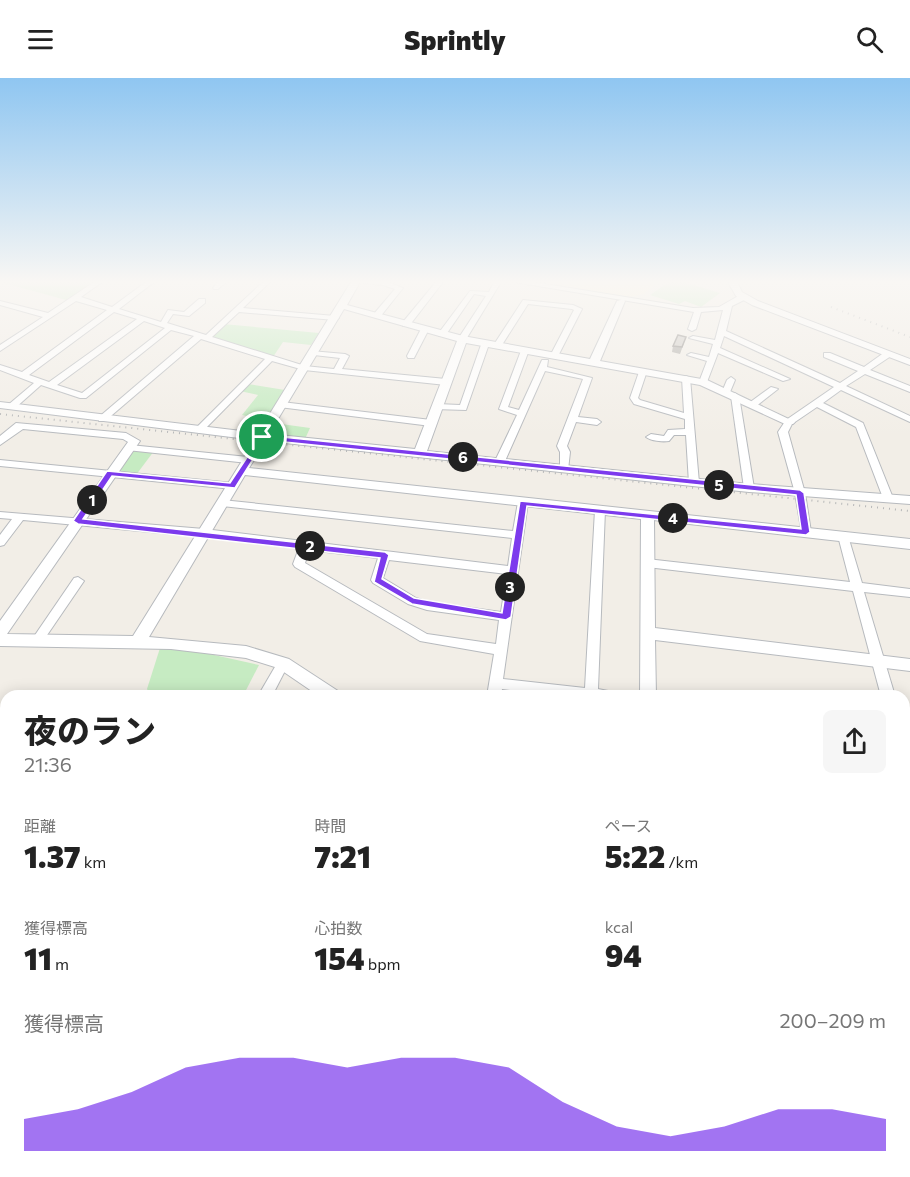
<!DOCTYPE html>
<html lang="ja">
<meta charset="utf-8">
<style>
:root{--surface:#fff;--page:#f6f6f6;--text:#222;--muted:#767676;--accent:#7c3aed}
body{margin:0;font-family:Commissioner,"Noto Sans JP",sans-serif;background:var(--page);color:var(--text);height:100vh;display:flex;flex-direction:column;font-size:22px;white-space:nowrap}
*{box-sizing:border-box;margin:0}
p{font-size:20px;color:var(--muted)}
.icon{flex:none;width:33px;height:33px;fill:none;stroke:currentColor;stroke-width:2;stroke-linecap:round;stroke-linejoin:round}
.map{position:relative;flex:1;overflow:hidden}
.side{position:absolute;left:0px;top:612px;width:910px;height:488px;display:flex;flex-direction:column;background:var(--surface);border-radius:18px 18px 0 0;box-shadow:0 3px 15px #0003}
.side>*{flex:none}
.pin{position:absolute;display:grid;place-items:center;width:51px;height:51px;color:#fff;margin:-26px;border:3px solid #fff;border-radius:50%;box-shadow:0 2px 6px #0007}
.km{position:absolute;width:30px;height:30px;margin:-15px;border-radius:50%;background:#222;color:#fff;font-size:16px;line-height:30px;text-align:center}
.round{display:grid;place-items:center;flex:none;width:63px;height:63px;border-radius:9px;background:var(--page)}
.headline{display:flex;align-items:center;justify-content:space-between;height:102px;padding:0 24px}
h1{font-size:33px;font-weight:800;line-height:45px}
.stats{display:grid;grid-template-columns:repeat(3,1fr);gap:9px;height:102px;padding:6px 24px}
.stats div{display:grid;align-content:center}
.stats b{font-size:30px;font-weight:800}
.stats small{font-size:16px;font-weight:400}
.stats p{font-size:16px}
.chart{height:168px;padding:12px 24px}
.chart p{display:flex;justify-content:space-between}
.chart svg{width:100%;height:108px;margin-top:6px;fill:var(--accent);opacity:.7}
header{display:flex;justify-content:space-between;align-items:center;height:78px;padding:0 24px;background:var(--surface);font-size:27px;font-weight:800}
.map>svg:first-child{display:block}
.green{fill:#c6ebc2}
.sand{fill:#fef1d6}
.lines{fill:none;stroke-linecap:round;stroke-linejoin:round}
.minor-casing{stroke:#b7babe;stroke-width:2}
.tertiary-casing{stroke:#b7babe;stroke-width:2}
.minor{fill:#fff;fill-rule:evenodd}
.tertiary{fill:#fff;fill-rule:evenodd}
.rail{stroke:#b6b7b8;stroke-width:2;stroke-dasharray:1 5;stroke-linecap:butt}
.wall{fill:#b0ada9}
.building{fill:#cdc9c4;stroke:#908d89;stroke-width:1.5}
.route{fill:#7c3aed;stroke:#fff;stroke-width:1.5;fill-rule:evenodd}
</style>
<header><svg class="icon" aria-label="menu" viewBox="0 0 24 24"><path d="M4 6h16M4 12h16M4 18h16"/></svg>Sprintly<svg class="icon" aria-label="search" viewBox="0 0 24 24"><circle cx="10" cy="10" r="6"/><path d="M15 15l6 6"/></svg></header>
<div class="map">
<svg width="910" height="1099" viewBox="0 0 910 1099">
<rect width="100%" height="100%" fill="#f2eee7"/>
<!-- green -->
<g class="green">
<path d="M0,204H97L70,223Z"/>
<path d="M669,204H684L720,215L701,229L685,223L679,226L650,217Z"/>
<path d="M223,246L319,255L311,267L283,264L273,279L211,259Z"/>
<path d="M248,306L285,312L265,342L242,337L258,317L240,313Z"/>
<path d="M274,345L310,350L305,361L269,358Z"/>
<path d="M131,371L154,373L136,397L112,395Z"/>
<path d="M160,570L205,575L259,587L243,618H151L147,611Z"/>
</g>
<!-- sand -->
<path class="sand" d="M544,204H658L644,216L628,219Z"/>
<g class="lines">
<!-- minor casing -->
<g class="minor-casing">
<g id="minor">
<path d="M94,204H102L81,219L112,229L146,204H154L119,231L161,244L168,232L184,234L199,221H205V225L189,238L173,236L167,245L206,257L263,204H270L243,230L335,238L339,240L335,242L239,234L212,259L305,288L334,291L340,280L314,277H311V273L345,276L349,278L342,291L446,301L450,304L446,307L304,292L272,283L202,354L199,355L194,352L265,281L201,261L105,343H99V339L194,258L171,252L86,320H80L41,307L14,331H8V327L34,305L0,292V287L22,294L107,232L76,223L0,273V267L43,239L0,227V223L48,235ZM114,234L137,241L49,304L29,297ZM144,243L165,250L82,315L57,307Z"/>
<path d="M218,204H226L218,211H214L213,210Z"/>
<path d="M355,204H388L403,210L380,239H377L373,237L395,211L383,207Z"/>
<path d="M436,204H443L409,248H403V244Z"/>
<path d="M494,204H501L465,263L458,261L486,218L474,216L445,258H439L438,256L470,213L489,214Z"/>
<path d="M514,204H533L693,230L719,229L740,217H746V221L732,228L726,253L840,305L858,293L824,279V275H830L864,289L885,274H891V278L870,292L910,308V314L865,296L846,308L910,338V344L841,312L823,325L863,345L893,420L888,423L883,420L856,349L817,329L792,346L788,354L805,415L811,454L806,458L802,456L795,415L778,354L786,342L834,309L724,258L720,270L790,301L783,303L718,275L707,304L700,306L699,304L707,283L687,277L691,275L709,279L713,266L689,260L693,258L715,262L723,232L701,234L696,251L692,253L688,251L694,234Z"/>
<path d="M523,222L573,227L582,231L557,280L550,278L574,232L572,231L528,226L500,270L493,268Z"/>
<path d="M422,249L429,251L414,280H408L407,278Z"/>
<path d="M482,264L489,266L466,332L434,331L433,329L437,326L460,327Z"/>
<path d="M522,270L529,272L508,329L519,332L542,282H548L547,289L592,300L578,339L597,341L601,344L597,347L576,344L567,368L570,374L568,392H562L560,390V374L557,368L583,301L545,293L505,383L500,386L495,383L517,337L499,331Z"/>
<path d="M640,291L647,293L638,320L640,322L684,335L682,300L686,298L690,300L699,405L697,407L694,408L689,405L686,357H674L669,363C663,364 651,363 646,359L651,356L664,358L668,352L685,351V341L634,326L630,320Z"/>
<path d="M731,299L735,302L730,314L723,316L722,314L727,302Z"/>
<path d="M771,309L778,311L755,329H749V325Z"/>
<path d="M735,315L739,318L754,410L749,413L744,410L731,318Z"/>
<path d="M282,324L431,342L435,345L431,348L279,329L278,327Z"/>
<path d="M130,367L248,379L253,382L248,385L127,372L125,370Z"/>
<path d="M0,382L233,405L238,408L233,411L0,388Z"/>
<path d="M523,421L528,424L503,601L585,610L595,432L600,429L605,432L598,611L613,614L615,618H563L502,611L501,618H487L494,576L420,563L295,489L293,486L299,470L204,459L23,442L4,467L0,468V457L12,441L0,440V434L204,451L508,488L512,460L222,428L217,425L222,422L513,453L518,424ZM309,472L378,480L371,502L373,505L408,526L427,532L499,542L496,566L427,556L305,485ZM389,482L507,496L501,534L428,524L416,520L383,500Z"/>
<path d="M843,454L848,458L862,505L910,511V519L864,514L895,618H881L853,513L647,489L641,485L647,481L850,504L838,458Z"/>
<path d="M78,499L84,503L41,566H33L31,563L33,560L74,500Z"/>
<path d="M283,580L287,582L289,585L272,618H258L279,582Z"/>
<rect x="904" y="646" width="6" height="12"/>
<path d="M904,672L910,676V704L904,701Z"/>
<path d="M904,891H910V909L904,908Z"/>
<path d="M904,1064L910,1065V1085L904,1084Z"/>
<path d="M396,1094H419L421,1099H398Z"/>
<path d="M513,1094H534L532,1099H511Z"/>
<path d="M822,1094H842L843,1099H823Z"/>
</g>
</g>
<!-- tertiary casing -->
<g class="tertiary-casing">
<g id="tertiary">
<path d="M351,204H360L347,227L463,258L590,281L617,223L624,221L625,223L600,283L707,302L795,344L793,346H785L700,307L466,265L427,373L749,406L910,418V426L749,414L266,363L249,390L910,461V471L654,442L655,550L910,581V593L655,562L656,618H640L641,441L245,397L149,559L246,568L289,581L338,613L340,618H319L278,590L246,580L171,571L0,568V543L128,364L123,361L23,351L0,367V358L16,345L126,355L140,363L7,556L133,558L255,362L0,330V324L258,355ZM344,231L457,263L415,371L269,356Z"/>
<path d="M728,204H737L742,214L758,223L910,281V287L752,227L736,218Z"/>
<path d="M904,745L910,746V764L904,763Z"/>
<path d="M137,1094H164L161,1099H134Z"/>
</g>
</g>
<!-- minor -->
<use href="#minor" class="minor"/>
<!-- tertiary -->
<use href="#tertiary" class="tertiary"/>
<!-- rail -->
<g class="rail">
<path d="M831,229L910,259"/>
<path d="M0,336L910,433"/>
</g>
</g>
<!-- wall -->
<path class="wall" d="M684,265L680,276L672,274L673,268Z"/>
<!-- building -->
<path class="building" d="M678,257L686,259L682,269L673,268Z"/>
<!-- sky -->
<linearGradient id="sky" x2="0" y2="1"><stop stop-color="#8fc6f1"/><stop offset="0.57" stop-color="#f9f7f4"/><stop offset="1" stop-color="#f9f7f4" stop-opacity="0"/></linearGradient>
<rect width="910" height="358" fill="url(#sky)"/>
<!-- route -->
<path class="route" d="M262,357L800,412L804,415L810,454L806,457L527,428L511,539L506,542L412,526L374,504L380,480L78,446L73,443L107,393L230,405ZM265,362L796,417L801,451L520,423L502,535L414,520L382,501L389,477L385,474L83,441L112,398L235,410Z"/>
</svg>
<div class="pin" style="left:262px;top:359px;background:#1e9e55"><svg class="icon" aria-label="arrive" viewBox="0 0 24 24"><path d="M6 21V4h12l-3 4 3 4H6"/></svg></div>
<b class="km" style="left:92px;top:422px">1</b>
<b class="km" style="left:310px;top:468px">2</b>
<b class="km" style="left:510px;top:509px">3</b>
<b class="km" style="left:673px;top:440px">4</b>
<b class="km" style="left:719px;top:407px">5</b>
<b class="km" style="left:463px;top:379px">6</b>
<section class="side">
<div class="headline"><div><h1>夜のラン</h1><p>21:36</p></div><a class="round"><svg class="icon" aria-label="share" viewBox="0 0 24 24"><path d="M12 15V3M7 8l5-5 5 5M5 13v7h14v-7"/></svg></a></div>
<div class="stats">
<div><p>距離</p><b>1.37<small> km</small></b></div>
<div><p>時間</p><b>7:21</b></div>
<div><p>ペース</p><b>5:22<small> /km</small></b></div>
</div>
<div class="stats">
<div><p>獲得標高</p><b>11<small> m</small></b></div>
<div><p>心拍数</p><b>154<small> bpm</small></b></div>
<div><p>kcal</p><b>94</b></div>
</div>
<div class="chart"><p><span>獲得標高</span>200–209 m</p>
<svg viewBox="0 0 160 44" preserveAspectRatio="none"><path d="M0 44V31L10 27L20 20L30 10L40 6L50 6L60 10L70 6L80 6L90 10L100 24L110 34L120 38L130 34L140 27L150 27L160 31V44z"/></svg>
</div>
</section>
</div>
